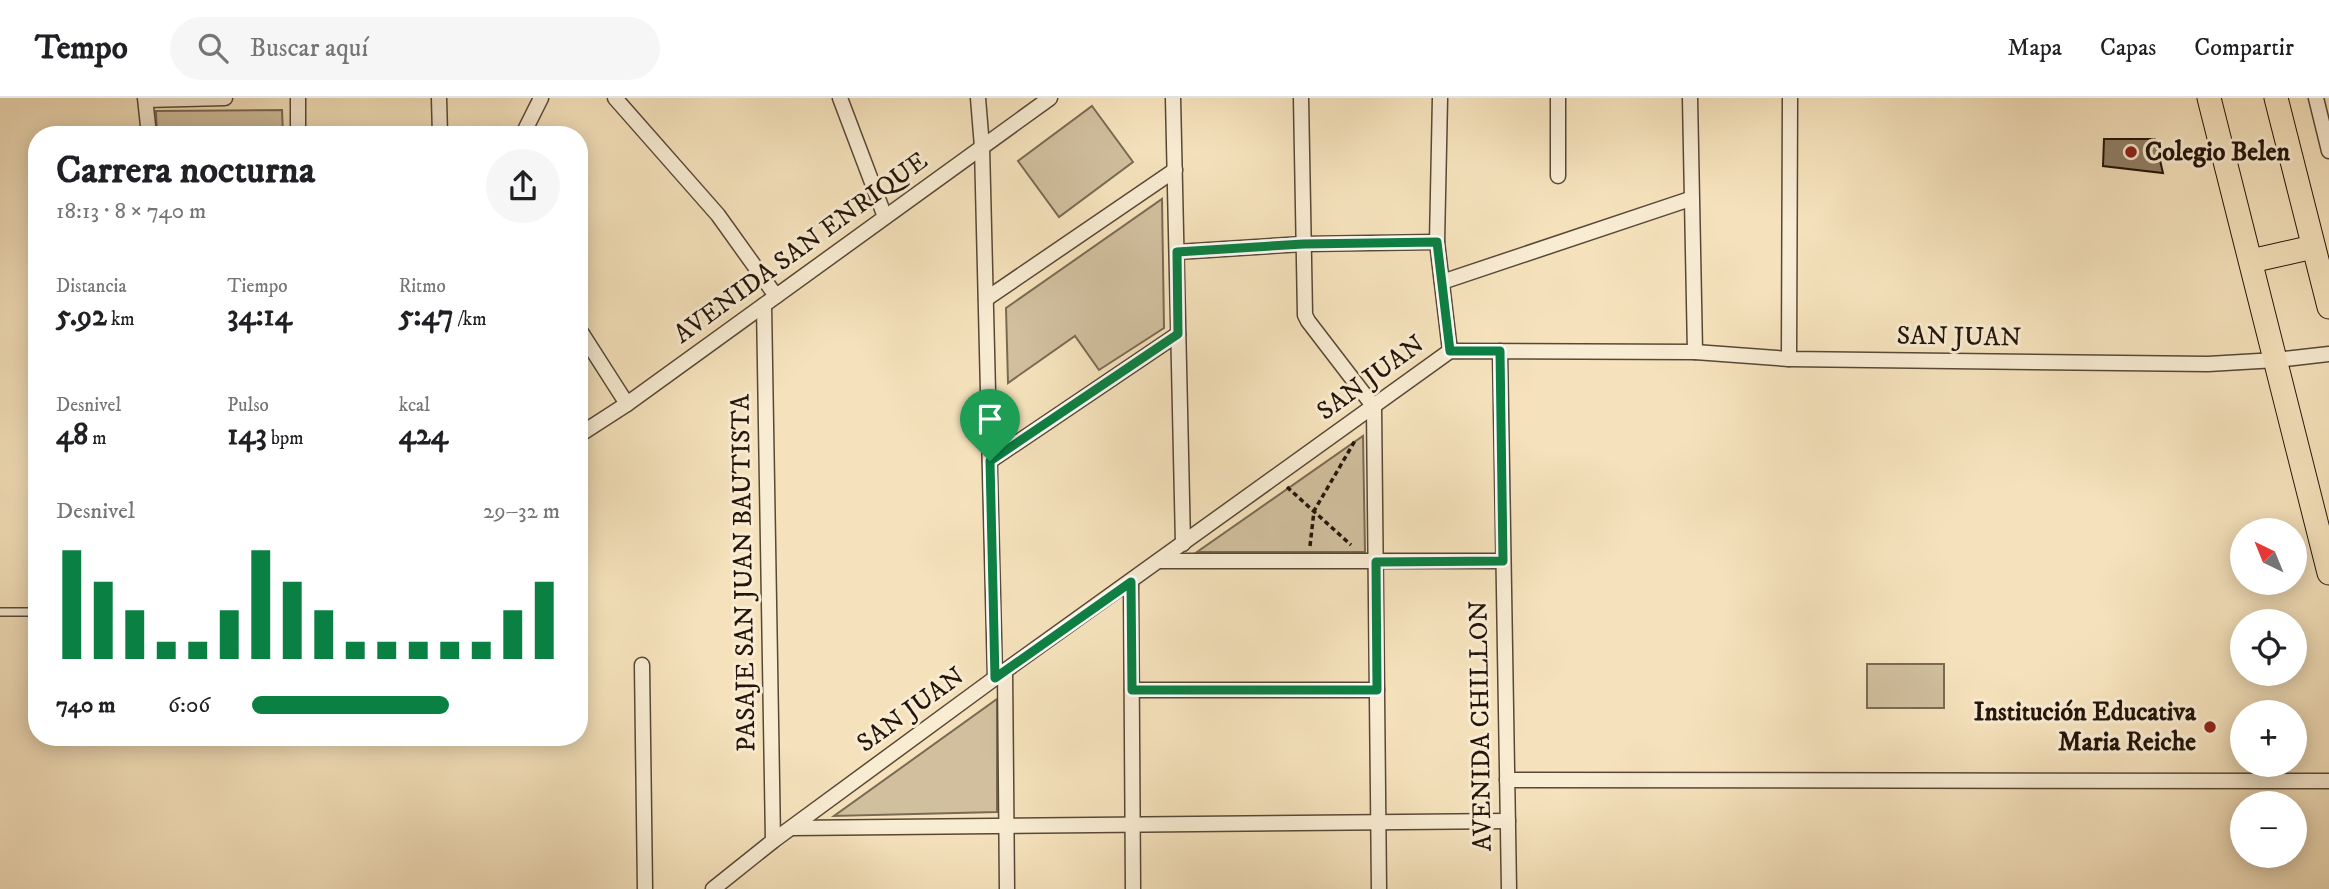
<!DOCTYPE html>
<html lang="es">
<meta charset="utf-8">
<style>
:root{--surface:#fff;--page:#f6f6f6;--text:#202124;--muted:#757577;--line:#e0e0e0;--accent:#0b8043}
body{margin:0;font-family:"IM FELL DW Pica",serif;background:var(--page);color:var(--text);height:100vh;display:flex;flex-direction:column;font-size:26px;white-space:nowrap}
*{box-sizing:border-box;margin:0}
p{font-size:23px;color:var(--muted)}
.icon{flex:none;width:38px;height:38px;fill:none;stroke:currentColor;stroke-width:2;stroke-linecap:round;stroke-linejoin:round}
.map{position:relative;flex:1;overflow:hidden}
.sheet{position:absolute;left:28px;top:28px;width:560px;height:620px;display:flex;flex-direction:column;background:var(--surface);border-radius:28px;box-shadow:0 4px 18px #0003}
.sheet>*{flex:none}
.needle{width:46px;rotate:317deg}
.tools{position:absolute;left:2230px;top:420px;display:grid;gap:14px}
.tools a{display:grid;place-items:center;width:77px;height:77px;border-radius:50%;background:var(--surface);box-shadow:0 4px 18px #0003;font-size:35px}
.pin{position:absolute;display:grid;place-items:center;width:60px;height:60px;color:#fff;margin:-72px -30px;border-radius:50% 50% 50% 0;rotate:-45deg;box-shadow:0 0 7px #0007}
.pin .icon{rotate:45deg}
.round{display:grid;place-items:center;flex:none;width:74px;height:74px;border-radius:37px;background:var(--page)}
.head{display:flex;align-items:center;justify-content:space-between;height:119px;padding:0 28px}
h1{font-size:38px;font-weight:800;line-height:52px}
.stats{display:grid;grid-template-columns:repeat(3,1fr);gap:10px;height:119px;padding:7px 28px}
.stats div{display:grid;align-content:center}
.stats b{font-size:30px;font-weight:800}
.stats small{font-size:19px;font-weight:400}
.stats p{font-size:19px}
.chart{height:196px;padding:14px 28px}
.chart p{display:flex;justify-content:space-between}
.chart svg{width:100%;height:126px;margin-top:7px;stroke:var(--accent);stroke-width:6}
ul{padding:0 28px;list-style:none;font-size:23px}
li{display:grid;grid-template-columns:112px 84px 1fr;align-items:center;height:52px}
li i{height:18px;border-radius:9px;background:var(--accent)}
header{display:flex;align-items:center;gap:42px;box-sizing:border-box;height:98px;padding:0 35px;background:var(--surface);border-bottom:2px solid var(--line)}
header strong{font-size:33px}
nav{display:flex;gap:38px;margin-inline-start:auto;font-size:24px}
.search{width:490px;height:63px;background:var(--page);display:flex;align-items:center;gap:18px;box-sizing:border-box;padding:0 24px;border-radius:38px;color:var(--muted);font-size:26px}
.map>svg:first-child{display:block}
.green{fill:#d1bf9e;stroke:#7a6a54;stroke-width:2}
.building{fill:#918067;stroke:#24150a;stroke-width:2}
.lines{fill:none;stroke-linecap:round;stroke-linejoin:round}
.service-casing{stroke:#584836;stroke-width:10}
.minor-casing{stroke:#584836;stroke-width:17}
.primary-casing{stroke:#24150a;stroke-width:25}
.path{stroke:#24150a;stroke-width:3.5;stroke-dasharray:5 3.5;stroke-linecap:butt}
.service{stroke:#f8ecd3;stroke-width:7}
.minor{stroke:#f8ecd3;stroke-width:14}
.primary{stroke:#f5e2bc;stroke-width:23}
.route-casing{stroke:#fff;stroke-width:14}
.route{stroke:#0b8043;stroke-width:9}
.poi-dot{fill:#8f2418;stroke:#f8ecd3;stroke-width:2.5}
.labels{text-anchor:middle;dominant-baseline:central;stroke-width:6;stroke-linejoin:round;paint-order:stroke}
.poi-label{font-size:26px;font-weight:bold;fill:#24150a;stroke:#f8ecd3;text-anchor:start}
.street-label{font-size:26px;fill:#24150a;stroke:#f8ecd3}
</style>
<header>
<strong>Tempo</strong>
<div class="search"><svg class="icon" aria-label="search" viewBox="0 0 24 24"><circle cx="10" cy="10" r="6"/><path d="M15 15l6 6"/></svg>Buscar aquí</div>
<nav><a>Mapa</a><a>Capas</a><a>Compartir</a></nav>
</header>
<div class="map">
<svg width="2329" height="791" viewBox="0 0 2329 791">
<rect width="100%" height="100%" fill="#f5e2bc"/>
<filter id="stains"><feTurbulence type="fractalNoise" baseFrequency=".00286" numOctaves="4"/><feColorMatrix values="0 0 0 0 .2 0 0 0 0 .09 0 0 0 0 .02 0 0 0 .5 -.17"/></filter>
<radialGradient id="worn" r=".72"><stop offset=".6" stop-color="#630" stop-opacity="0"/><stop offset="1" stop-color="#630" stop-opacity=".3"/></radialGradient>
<!-- green -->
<g class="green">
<path d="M1092,8L1133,64L1059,119L1018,63Z"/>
<path d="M282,12L283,37H157L156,13Z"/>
<path d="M1162,101L1164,230L1099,272L1075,238L1008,285L1006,210Z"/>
<path d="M1363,338L1365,454H1197Z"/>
<rect x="1867" y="566" width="77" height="44"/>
<path d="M997,601V714L834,718Z"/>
</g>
<!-- building -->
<path class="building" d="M2104,41H2155L2163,75L2103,68Z"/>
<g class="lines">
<!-- service casing -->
<g class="service-casing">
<path id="service" d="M0,514H37"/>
</g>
<!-- minor casing -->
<g class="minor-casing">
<g id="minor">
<path d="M145,0L149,37"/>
<path d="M298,0V37"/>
<path d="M439,0L440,37"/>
<path d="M615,0L718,117L776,198"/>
<path d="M840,0L885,119"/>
<path d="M978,0L982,49L995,580"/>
<path d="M1173,0L1183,446"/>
<path d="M1301,0L1305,217L1308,223L1374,309L1379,791"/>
<path d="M1440,0L1437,144L1450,253"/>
<path d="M1558,0V78"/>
<path d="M1690,0L1695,254"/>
<path d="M2316,0L2329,53"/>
<path d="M146,2L225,0"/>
<path d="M524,34L541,0"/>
<path d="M1177,154L1303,146L1437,144"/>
<path d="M1442,184L1690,101"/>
<path d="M986,201L1175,72"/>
<path d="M764,207L773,743"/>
<path d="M579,231L627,306"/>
<path d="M1500,253L1509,791"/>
<path d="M1789,261L1790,0"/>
<path d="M579,337L627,306L1050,0"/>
<path d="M990,363L1178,236"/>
<path d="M1160,463H1503"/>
<path d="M1131,484L1133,791"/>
<path d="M642,567L645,791"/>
<path d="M1005,573L1007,791"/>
<path d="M1132,592H1377"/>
<path d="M1507,682L2329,683"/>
<path d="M792,730L1508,723"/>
<path d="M713,791L773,743L995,580L1450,253L1695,254L1789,261L2208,266L2276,262L2329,256"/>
</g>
</g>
<!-- primary casing -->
<g class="primary-casing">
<g id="primary">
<path d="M2209,0L2329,475"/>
<path d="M2276,0L2329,209"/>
<path d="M2251,163L2313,149"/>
</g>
</g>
<!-- path -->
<g class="path">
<path d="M1287,389L1351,447"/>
<path d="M1310,448L1314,413L1356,341"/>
</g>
<!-- service -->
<use href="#service" class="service"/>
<!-- minor -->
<use href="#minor" class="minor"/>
<!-- primary -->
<use href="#primary" class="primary"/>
</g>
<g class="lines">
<!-- route casing -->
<g class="route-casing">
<path id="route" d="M1437,144L1450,253H1500L1503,463L1376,464L1377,592H1132L1131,484L995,580L990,363L1178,236L1177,154L1303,146Z"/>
</g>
<!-- route -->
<use href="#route" class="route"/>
</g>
<!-- markers -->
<g class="poi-dot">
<circle cx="2131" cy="54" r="7"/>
<circle cx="2210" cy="629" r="7"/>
</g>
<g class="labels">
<!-- poi labels -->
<g class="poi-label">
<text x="2145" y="54">Colegio Belen</text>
<text x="2196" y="614" text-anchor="end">Institución Educativa<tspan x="2196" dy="30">Maria Reiche</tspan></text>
</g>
<!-- street labels -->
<g class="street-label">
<text transform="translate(801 150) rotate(-36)">AVENIDA SAN ENRIQUE</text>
<text transform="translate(1959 239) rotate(1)">SAN JUAN</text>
<text transform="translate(1371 280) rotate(-36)">SAN JUAN</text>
<text transform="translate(744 475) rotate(-91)">PASAJE SAN JUAN BAUTISTA</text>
<text transform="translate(911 612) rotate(-36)">SAN JUAN</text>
<text transform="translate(1481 628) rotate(-91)">AVENIDA CHILLON</text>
</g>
</g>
<rect width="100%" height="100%" filter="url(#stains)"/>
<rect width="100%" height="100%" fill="url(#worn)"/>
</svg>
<div class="tools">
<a><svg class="needle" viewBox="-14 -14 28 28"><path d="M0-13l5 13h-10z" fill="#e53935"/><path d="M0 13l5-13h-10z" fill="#757577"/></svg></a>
<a><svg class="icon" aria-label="locate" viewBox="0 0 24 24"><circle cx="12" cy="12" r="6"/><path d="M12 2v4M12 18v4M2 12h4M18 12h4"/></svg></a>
<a>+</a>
<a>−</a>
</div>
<div class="pin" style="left:990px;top:363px;background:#1e9e55"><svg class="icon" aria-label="arrive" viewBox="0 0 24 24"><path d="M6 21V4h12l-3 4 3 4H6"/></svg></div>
<section class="sheet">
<div class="head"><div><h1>Carrera nocturna</h1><p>18:13 · 8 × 740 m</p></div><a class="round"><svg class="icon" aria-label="share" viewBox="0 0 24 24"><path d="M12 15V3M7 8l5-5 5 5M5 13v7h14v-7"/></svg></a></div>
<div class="stats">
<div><p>Distancia</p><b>5.92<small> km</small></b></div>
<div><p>Tiempo</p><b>34:14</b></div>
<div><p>Ritmo</p><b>5:47<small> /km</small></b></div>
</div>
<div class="stats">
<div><p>Desnivel</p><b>48<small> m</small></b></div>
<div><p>Pulso</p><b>143<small> bpm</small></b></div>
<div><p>kcal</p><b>424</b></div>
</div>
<div class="chart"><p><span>Desnivel</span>29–32 m</p>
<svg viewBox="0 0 160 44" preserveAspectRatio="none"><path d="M5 44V6M15 44V17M25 44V27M35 44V38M45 44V38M55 44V27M65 44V6M75 44V17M85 44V27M95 44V38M105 44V38M115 44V38M125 44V38M135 44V38M145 44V27M155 44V17"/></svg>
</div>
<ul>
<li><b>740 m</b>6:06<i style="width:64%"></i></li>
</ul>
</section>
</div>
